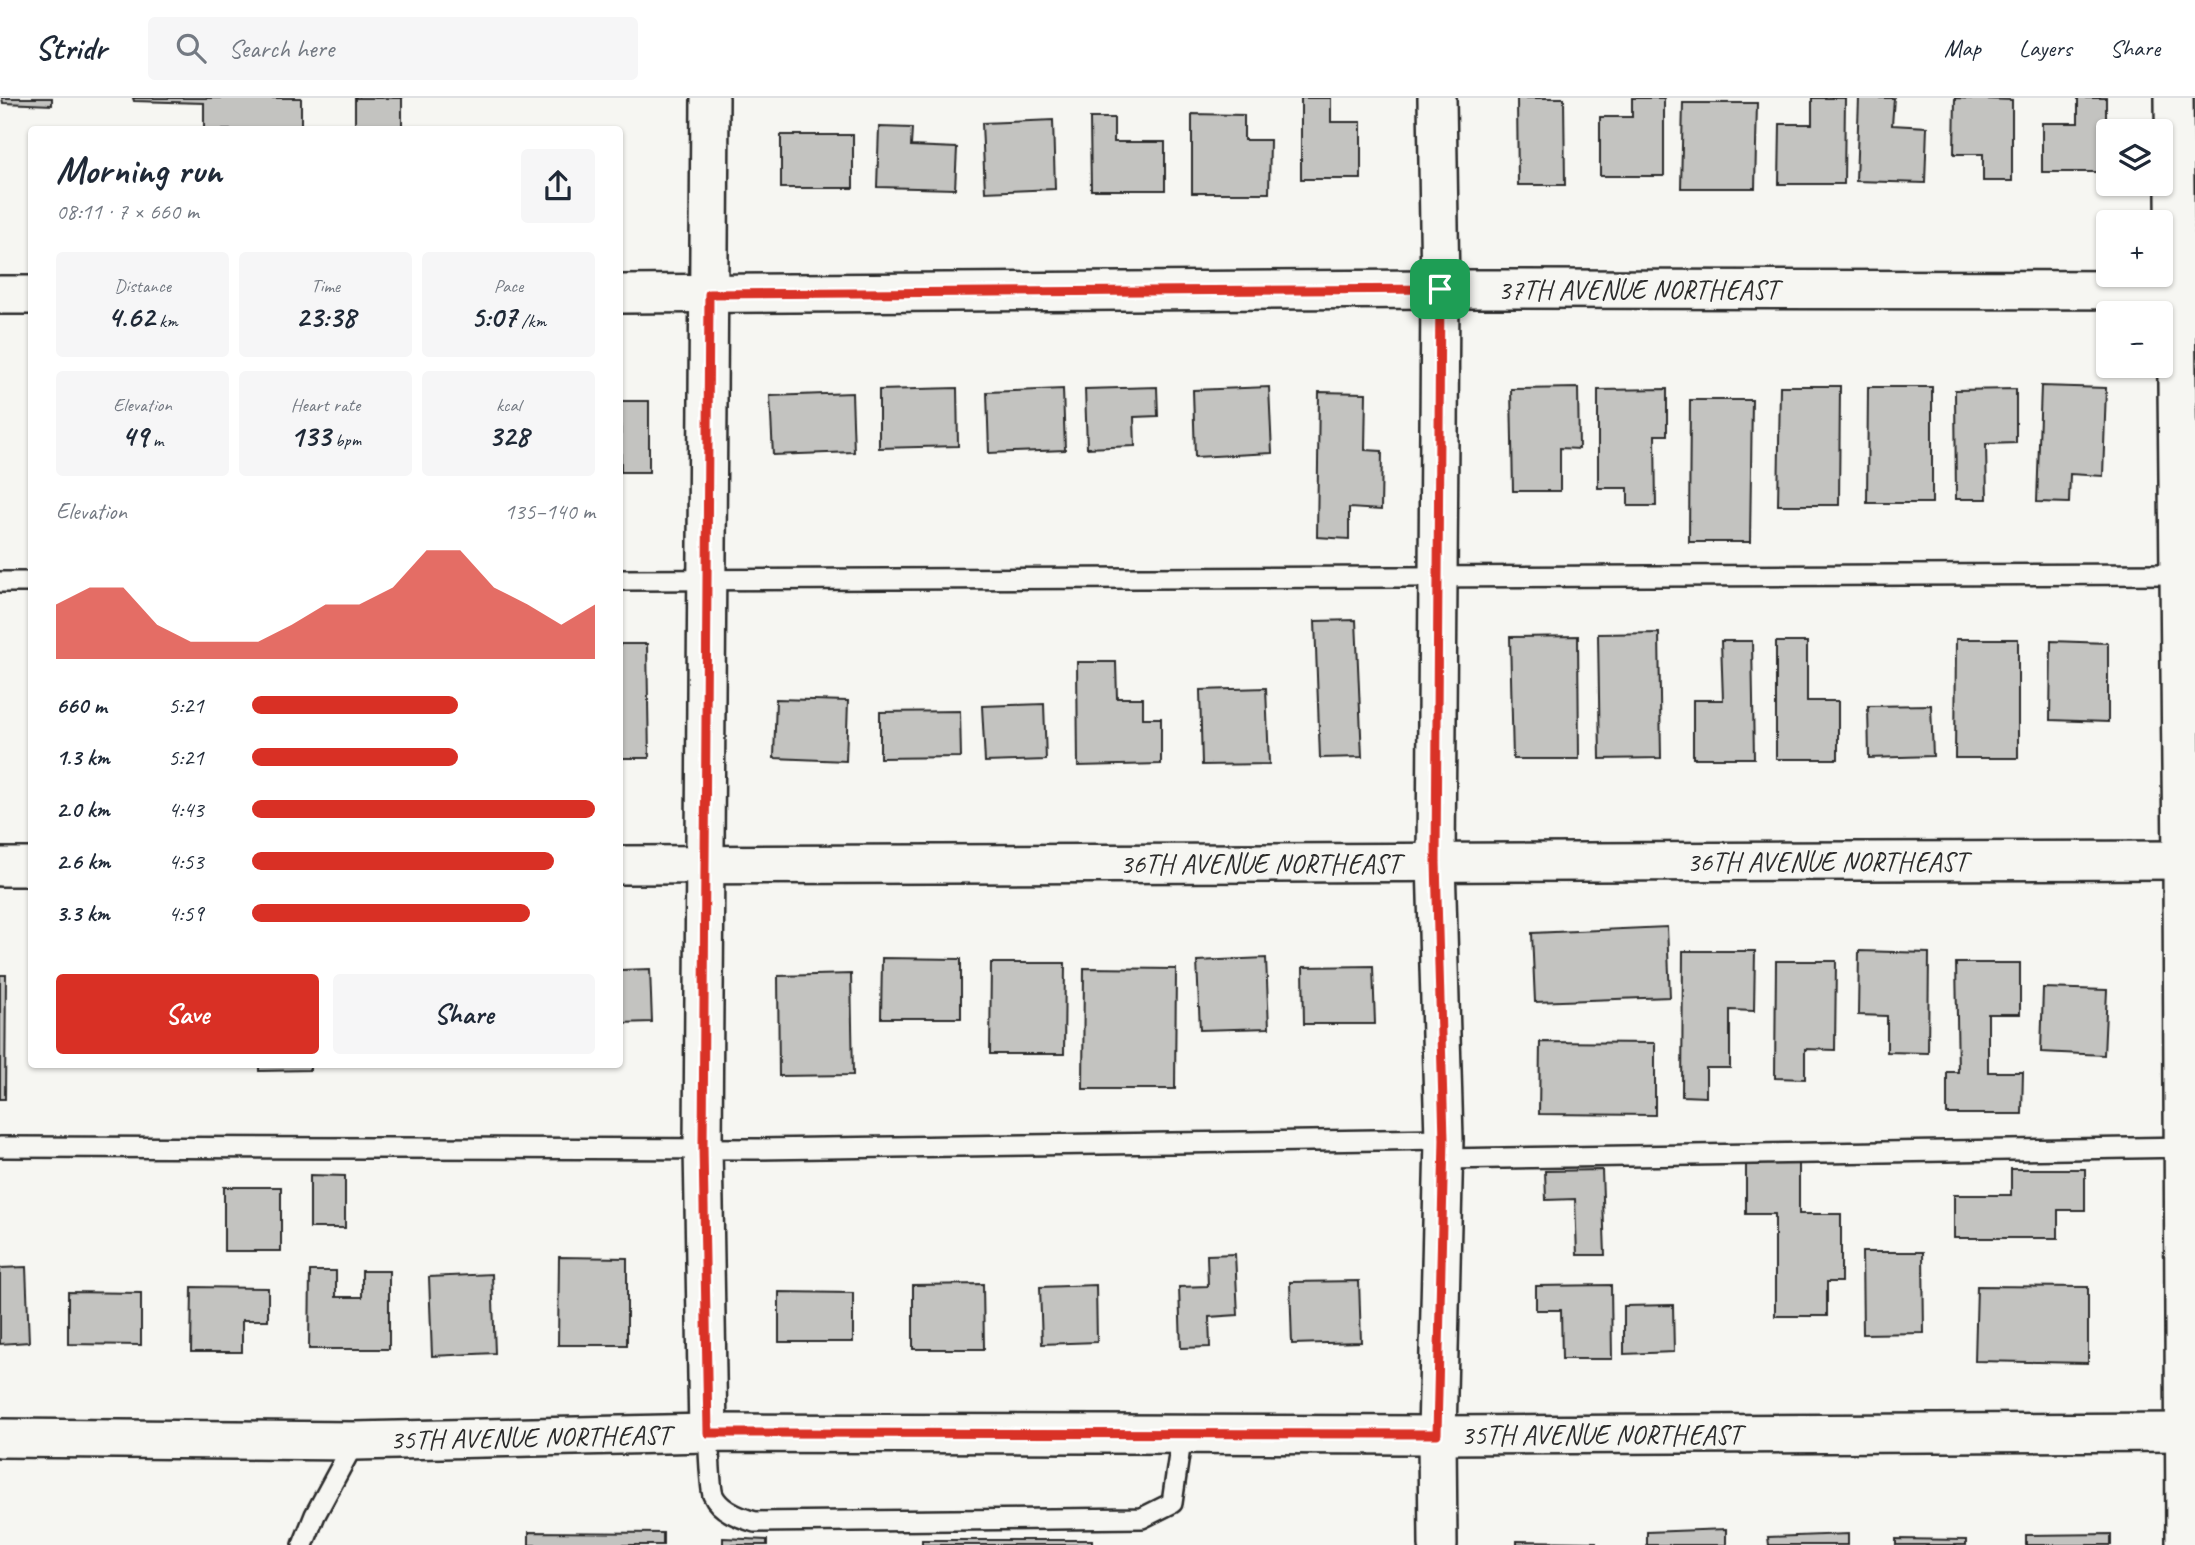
<!DOCTYPE html>
<meta charset="utf-8">
<style>
:root{--surface:#fff;--page:#f6f6f7;--text:#1f2937;--muted:#747a83;--line:#e0e1e3;--accent:#d93025}
body{margin:0;font-family:Caveat,sans-serif;background:var(--page);color:var(--text);height:100vh;display:flex;flex-direction:column;font-size:26px;white-space:nowrap}
*{box-sizing:border-box;margin:0}
p{font-size:23px;color:var(--muted)}
.icon{flex:none;width:38px;height:38px;fill:none;stroke:currentColor;stroke-width:2;stroke-linecap:round;stroke-linejoin:round}
.map{position:relative;flex:1;overflow:hidden}
.panel{position:absolute;left:28px;top:28px;width:595px;height:942px;display:flex;flex-direction:column;background:var(--surface);border-radius:7px;box-shadow:0 2px 5px #0004}
.panel>*{flex:none}
.buttons{position:absolute;left:2096px;top:21px;display:grid;gap:14px}
.buttons a{display:grid;place-items:center;width:77px;height:77px;border-radius:7px;background:var(--surface);box-shadow:0 2px 5px #0004;font-size:35px}
.pin{position:absolute;display:grid;place-items:center;width:60px;height:60px;color:#fff;margin:-30px;border-radius:14px;box-shadow:0 4px 10px #0006}
.round{display:grid;place-items:center;flex:none;width:74px;height:74px;border-radius:7px;background:var(--page)}
.summary{display:flex;align-items:center;justify-content:space-between;height:119px;padding:0 28px}
h1{font-size:38px;font-weight:800;line-height:52px}
.figures{display:grid;grid-template-columns:repeat(3,1fr);gap:10px;height:119px;padding:7px 28px}
.figures div{display:grid;align-content:center;border-radius:7px;background:var(--page);text-align:center}
.figures b{font-size:30px;font-weight:800}
.figures small{font-size:19px;font-weight:400}
.figures p{font-size:19px}
.chart{height:196px;padding:14px 28px}
.chart p{display:flex;justify-content:space-between}
.chart svg{width:100%;height:126px;margin-top:7px;fill:var(--accent);opacity:.7}
.action{display:flex;gap:14px;margin-top:auto;padding:14px 28px}
.action a{flex:1;height:80px;border-radius:7px;background:var(--accent);color:#fff;font-size:28px;font-weight:800;line-height:80px;text-align:center}
.action a+a{background:var(--page);color:var(--text)}
ul{padding:0 28px;list-style:none;font-size:23px}
li{display:grid;grid-template-columns:112px 84px 1fr;align-items:center;height:52px}
li i{height:18px;border-radius:9px;background:var(--accent)}
header{display:flex;align-items:center;gap:42px;box-sizing:border-box;height:98px;padding:0 35px;background:var(--surface);border-bottom:2px solid var(--line)}
header strong{font-size:33px}
nav{display:flex;gap:38px;margin-inline-start:auto;font-size:24px}
.search{width:490px;height:63px;background:var(--page);display:flex;align-items:center;gap:18px;box-sizing:border-box;padding:0 24px;border-radius:7px;color:var(--muted);font-size:26px}
.map>svg:first-child{display:block}
.building{fill:#c3c3c0;stroke:#2b2b2b;stroke-width:2}
.lines{fill:none;stroke-linecap:round;stroke-linejoin:round}
.service-casing{stroke:#2b2b2b;stroke-width:24}
.minor-casing{stroke:#2b2b2b;stroke-width:42}
.service{stroke:#f6f6f2;stroke-width:19}
.minor{stroke:#f6f6f2;stroke-width:37}
.route-casing{stroke:#fff;stroke-width:14}
.route{stroke:#d93025;stroke-width:9}
.labels{text-anchor:middle;dominant-baseline:central;stroke-width:7;stroke-linejoin:round;paint-order:stroke}
.street-label{font-size:28px;fill:#2b2b2b;stroke:#f6f6f2}
</style>
<header>
<strong>Stridr</strong>
<div class="search"><svg class="icon" aria-label="search" viewBox="0 0 24 24"><circle cx="10" cy="10" r="6"/><path d="M15 15l6 6"/></svg>Search here</div>
<nav><a>Map</a><a>Layers</a><a>Share</a></nav>
</header>
<div class="map">
<svg width="2195" height="1447" viewBox="0 0 2195 1447">
<rect width="100%" height="100%" fill="#f6f6f2"/>
<filter id="ink" filterUnits="userSpaceOnUse"><feTurbulence type="fractalNoise" baseFrequency=".0143" numOctaves="2"/><feDisplacementMap in="SourceGraphic" scale="14" xChannelSelector="R" yChannelSelector="G"/><feConvolveMatrix kernelMatrix="1 2 1 2 8 2 1 2 1" color-interpolation-filters="sRGB"/></filter>
<g filter="url(#ink)">
<!-- building -->
<g class="building">
<path d="M2,0H52V7L3,5Z"/>
<path d="M133,0H301V32H204V5L134,3Z"/>
<rect x="355" y="0" width="47" height="32"/>
<path d="M1301,0H1331V24H1361V81H1301Z"/>
<path d="M1517,0H1564L1565,87H1518Z"/>
<path d="M1632,0H1664V78H1600V19H1632Z"/>
<path d="M1812,0H1845L1844,86H1779L1780,26H1812Z"/>
<path d="M1859,0H1894L1892,27L1927,29L1925,85L1856,83Z"/>
<path d="M1955,0L2012,2V83H1983V56H1954Z"/>
<path d="M2078,0H2106V74H2042V25H2078Z"/>
<path d="M1683,5H1757L1755,90H1681Z"/>
<path d="M1192,16L1244,17V42H1270L1269,95H1192Z"/>
<path d="M1090,20H1114V44H1165V92H1091Z"/>
<path d="M1053,22L1055,91L985,94L982,25Z"/>
<path d="M879,29L912,30L911,48L957,50L955,91L877,89Z"/>
<rect x="781" y="37" width="72" height="53"/>
<path d="M1780,288H1840L1839,407H1778Z"/>
<path d="M2041,288L2106,290L2103,378L2070,376L2069,405L2037,404Z"/>
<path d="M1157,289L1158,318L1134,319L1135,348L1087,350L1085,291Z"/>
<path d="M1269,289L1272,355L1195,359L1193,292Z"/>
<path d="M1868,289H1932V405H1867Z"/>
<path d="M957,290L958,348L879,350V292Z"/>
<path d="M1578,290L1579,351L1560,350V393H1513L1511,291Z"/>
<path d="M1063,291L1065,352L989,355L987,294Z"/>
<path d="M1667,291V337H1655L1656,408H1628V390H1598V292Z"/>
<path d="M2016,291V345L1986,346L1987,401H1956L1955,292Z"/>
<path d="M1319,294L1366,295L1365,352L1382,353L1381,412L1349,410V441L1317,439Z"/>
<path d="M852,295L854,354L773,357L770,298Z"/>
<path d="M1690,302H1752L1750,444H1689Z"/>
<path d="M620,303H649V374H621Z"/>
<path d="M1356,522L1362,659L1320,660L1315,523Z"/>
<path d="M1659,535L1661,660L1600,661L1598,536Z"/>
<path d="M1578,538L1579,661H1513L1510,539Z"/>
<path d="M1956,541H2018V660H1955Z"/>
<path d="M1721,543H1752L1754,660H1693V602H1723Z"/>
<path d="M2051,543L2108,545V624L2050,622Z"/>
<path d="M1776,544H1807V603H1838V661H1776Z"/>
<path d="M620,546H647L649,660H620Z"/>
<path d="M1077,564H1116L1117,600H1143V620H1161V666L1078,668Z"/>
<path d="M1266,590L1269,666L1202,667L1200,592Z"/>
<path d="M776,601L848,603L846,663L774,660Z"/>
<path d="M1044,606L1046,662L985,664L982,608Z"/>
<path d="M1931,607L1933,658L1869,660L1868,608Z"/>
<path d="M960,613L961,659L880,660V614Z"/>
<path d="M1667,829L1670,899L1535,904L1532,835Z"/>
<path d="M1683,853H1755L1754,913L1730,912V970H1706V999L1682,998Z"/>
<path d="M1859,853L1929,855L1928,955L1887,954V918L1858,917Z"/>
<path d="M882,860L961,861V920H881Z"/>
<path d="M1266,860L1269,930L1200,932L1197,863Z"/>
<path d="M1776,863H1836L1835,952L1805,951V981L1775,980Z"/>
<path d="M991,865H1065L1064,956H990Z"/>
<path d="M1956,865H2020V916H1988V974H2023L2022,1016H1947V974H1958Z"/>
<path d="M1373,868L1375,926H1304L1303,869Z"/>
<path d="M1084,870L1176,871L1175,991H1083Z"/>
<path d="M650,871L652,924L620,925V872Z"/>
<path d="M851,876L853,977L779,978L778,878Z"/>
<path d="M0,877H6L5,1001H0Z"/>
<path d="M2043,890L2107,892L2104,957L2041,954Z"/>
<path d="M1540,944L1655,945V1017L1539,1016Z"/>
<path d="M259,966H310V972L259,973Z"/>
<path d="M1746,1066H1799V1116H1841V1184H1827V1218H1775V1116H1746Z"/>
<path d="M2011,1071H2085V1112H2058V1140H1954V1097H2011Z"/>
<path d="M1602,1072L1605,1157H1577L1575,1101L1546,1102L1545,1073Z"/>
<path d="M310,1077L345,1078V1130H310Z"/>
<rect x="224" y="1089" width="57" height="64"/>
<path d="M1862,1154H1923L1924,1235L1863,1236Z"/>
<path d="M1235,1156L1238,1217L1209,1219L1210,1249L1181,1250L1179,1189L1208,1188L1207,1157Z"/>
<path d="M559,1159L627,1160V1247H558Z"/>
<path d="M26,1169L29,1244L0,1246V1170Z"/>
<path d="M310,1173H336V1199H362V1173H389V1251H309Z"/>
<path d="M492,1176L495,1255L432,1258L429,1179Z"/>
<path d="M1359,1183L1361,1244L1292,1246L1290,1184Z"/>
<path d="M983,1186L984,1251H913V1187Z"/>
<path d="M1096,1187L1097,1244L1042,1246L1040,1189Z"/>
<path d="M1611,1187L1612,1261H1562L1561,1212H1536V1188Z"/>
<path d="M1977,1188L2088,1189V1265L1975,1263Z"/>
<path d="M192,1189L268,1190V1222H242V1254H191Z"/>
<path d="M68,1194L141,1195V1247L68,1246Z"/>
<path d="M779,1194L853,1195V1244H779Z"/>
<path d="M1673,1207L1674,1254L1624,1256V1208Z"/>
<path d="M1726,1431V1447H1647V1434Z"/>
<path d="M529,1434L663,1435V1447H529Z"/>
<path d="M1848,1436V1447H1769L1768,1439Z"/>
<path d="M2111,1436V1447H2026V1437Z"/>
<path d="M723,1440L767,1442V1447H723Z"/>
<path d="M1896,1441L1966,1442V1447H1896Z"/>
<rect x="922" y="1442" width="170" height="5"/>
<path d="M1517,1443L1596,1444V1447H1517Z"/>
</g>
<g class="lines">
<!-- service casing -->
<g class="service-casing">
<g id="service">
<path d="M620,482L2186,476"/>
<path d="M0,484H32"/>
<path d="M0,1049L759,1051L1444,1041"/>
<path d="M1443,1061L2190,1049"/>
<path d="M708,1335C709,1346 710,1389 713,1397C720,1413 741,1420 755,1424L1142,1420L1172,1405L1182,1336"/>
<path d="M303,1447L315,1417L355,1343"/>
</g>
</g>
<!-- minor casing -->
<g class="minor-casing">
<g id="minor">
<path d="M1437,0L1440,191L1436,764L1444,1041L1437,1337L1438,1447"/>
<path d="M2174,0L2182,762L2185,1447"/>
<path d="M620,196L1440,191L2195,192"/>
<path d="M0,197H32"/>
<path d="M620,767L2195,762"/>
<path d="M0,769H32"/>
<path d="M708,1335L703,1049L710,0"/>
<path d="M0,1340L355,1343L708,1335L1437,1337L2195,1334"/>
</g>
</g>
<!-- service -->
<use href="#service" class="service"/>
<!-- minor -->
<use href="#minor" class="minor"/>
</g>
</g>
<g class="lines" filter="url(#ink)">
<!-- route casing -->
<g class="route-casing">
<path id="route" d="M1440,191L1436,764L1444,1041L1437,1336L708,1335L703,1049L709,196Z"/>
</g>
<!-- route -->
<use href="#route" class="route"/>
</g>
<g class="labels">
<!-- street labels -->
<g class="street-label">
<text x="1638" y="191">37TH AVENUE NORTHEAST</text>
<text x="1827" y="763">36TH AVENUE NORTHEAST</text>
<text x="1260" y="765">36TH AVENUE NORTHEAST</text>
<text x="1601" y="1336">35TH AVENUE NORTHEAST</text>
<text transform="translate(530 1339) rotate(-1)">35TH AVENUE NORTHEAST</text>
</g>
</g>
</svg>
<div class="buttons">
<a><svg class="icon" aria-label="layers" viewBox="0 0 24 24"><path d="M12 4l9 5-9 5-9-5zM3 14l9 5 9-5"/></svg></a>
<a>+</a>
<a>−</a>
</div>
<div class="pin" style="left:1440px;top:191px;background:#1e9e55"><svg class="icon" aria-label="arrive" viewBox="0 0 24 24"><path d="M6 21V4h12l-3 4 3 4H6"/></svg></div>
<section class="panel">
<div class="summary"><div><h1>Morning run</h1><p>08:11 · 7 × 660 m</p></div><a class="round"><svg class="icon" aria-label="share" viewBox="0 0 24 24"><path d="M12 15V3M7 8l5-5 5 5M5 13v7h14v-7"/></svg></a></div>
<div class="figures">
<div><p>Distance</p><b>4.62<small> km</small></b></div>
<div><p>Time</p><b>23:38</b></div>
<div><p>Pace</p><b>5:07<small> /km</small></b></div>
</div>
<div class="figures">
<div><p>Elevation</p><b>49<small> m</small></b></div>
<div><p>Heart rate</p><b>133<small> bpm</small></b></div>
<div><p>kcal</p><b>328</b></div>
</div>
<div class="chart"><p><span>Elevation</span>135–140 m</p>
<svg viewBox="0 0 160 44" preserveAspectRatio="none"><path d="M0 44V25L10 19L20 19L30 32L40 38L50 38L60 38L70 32L80 25L90 25L100 19L110 6L120 6L130 19L140 25L150 32L160 25V44z"/></svg>
</div>
<ul>
<li><b>660 m</b>5:21<i style="width:60%"></i></li>
<li><b>1.3 km</b>5:21<i style="width:60%"></i></li>
<li><b>2.0 km</b>4:43<i style="width:100%"></i></li>
<li><b>2.6 km</b>4:53<i style="width:88%"></i></li>
<li><b>3.3 km</b>4:59<i style="width:81%"></i></li>
</ul>
<div class="action"><a>Save</a><a>Share</a></div>
</section>
</div>
